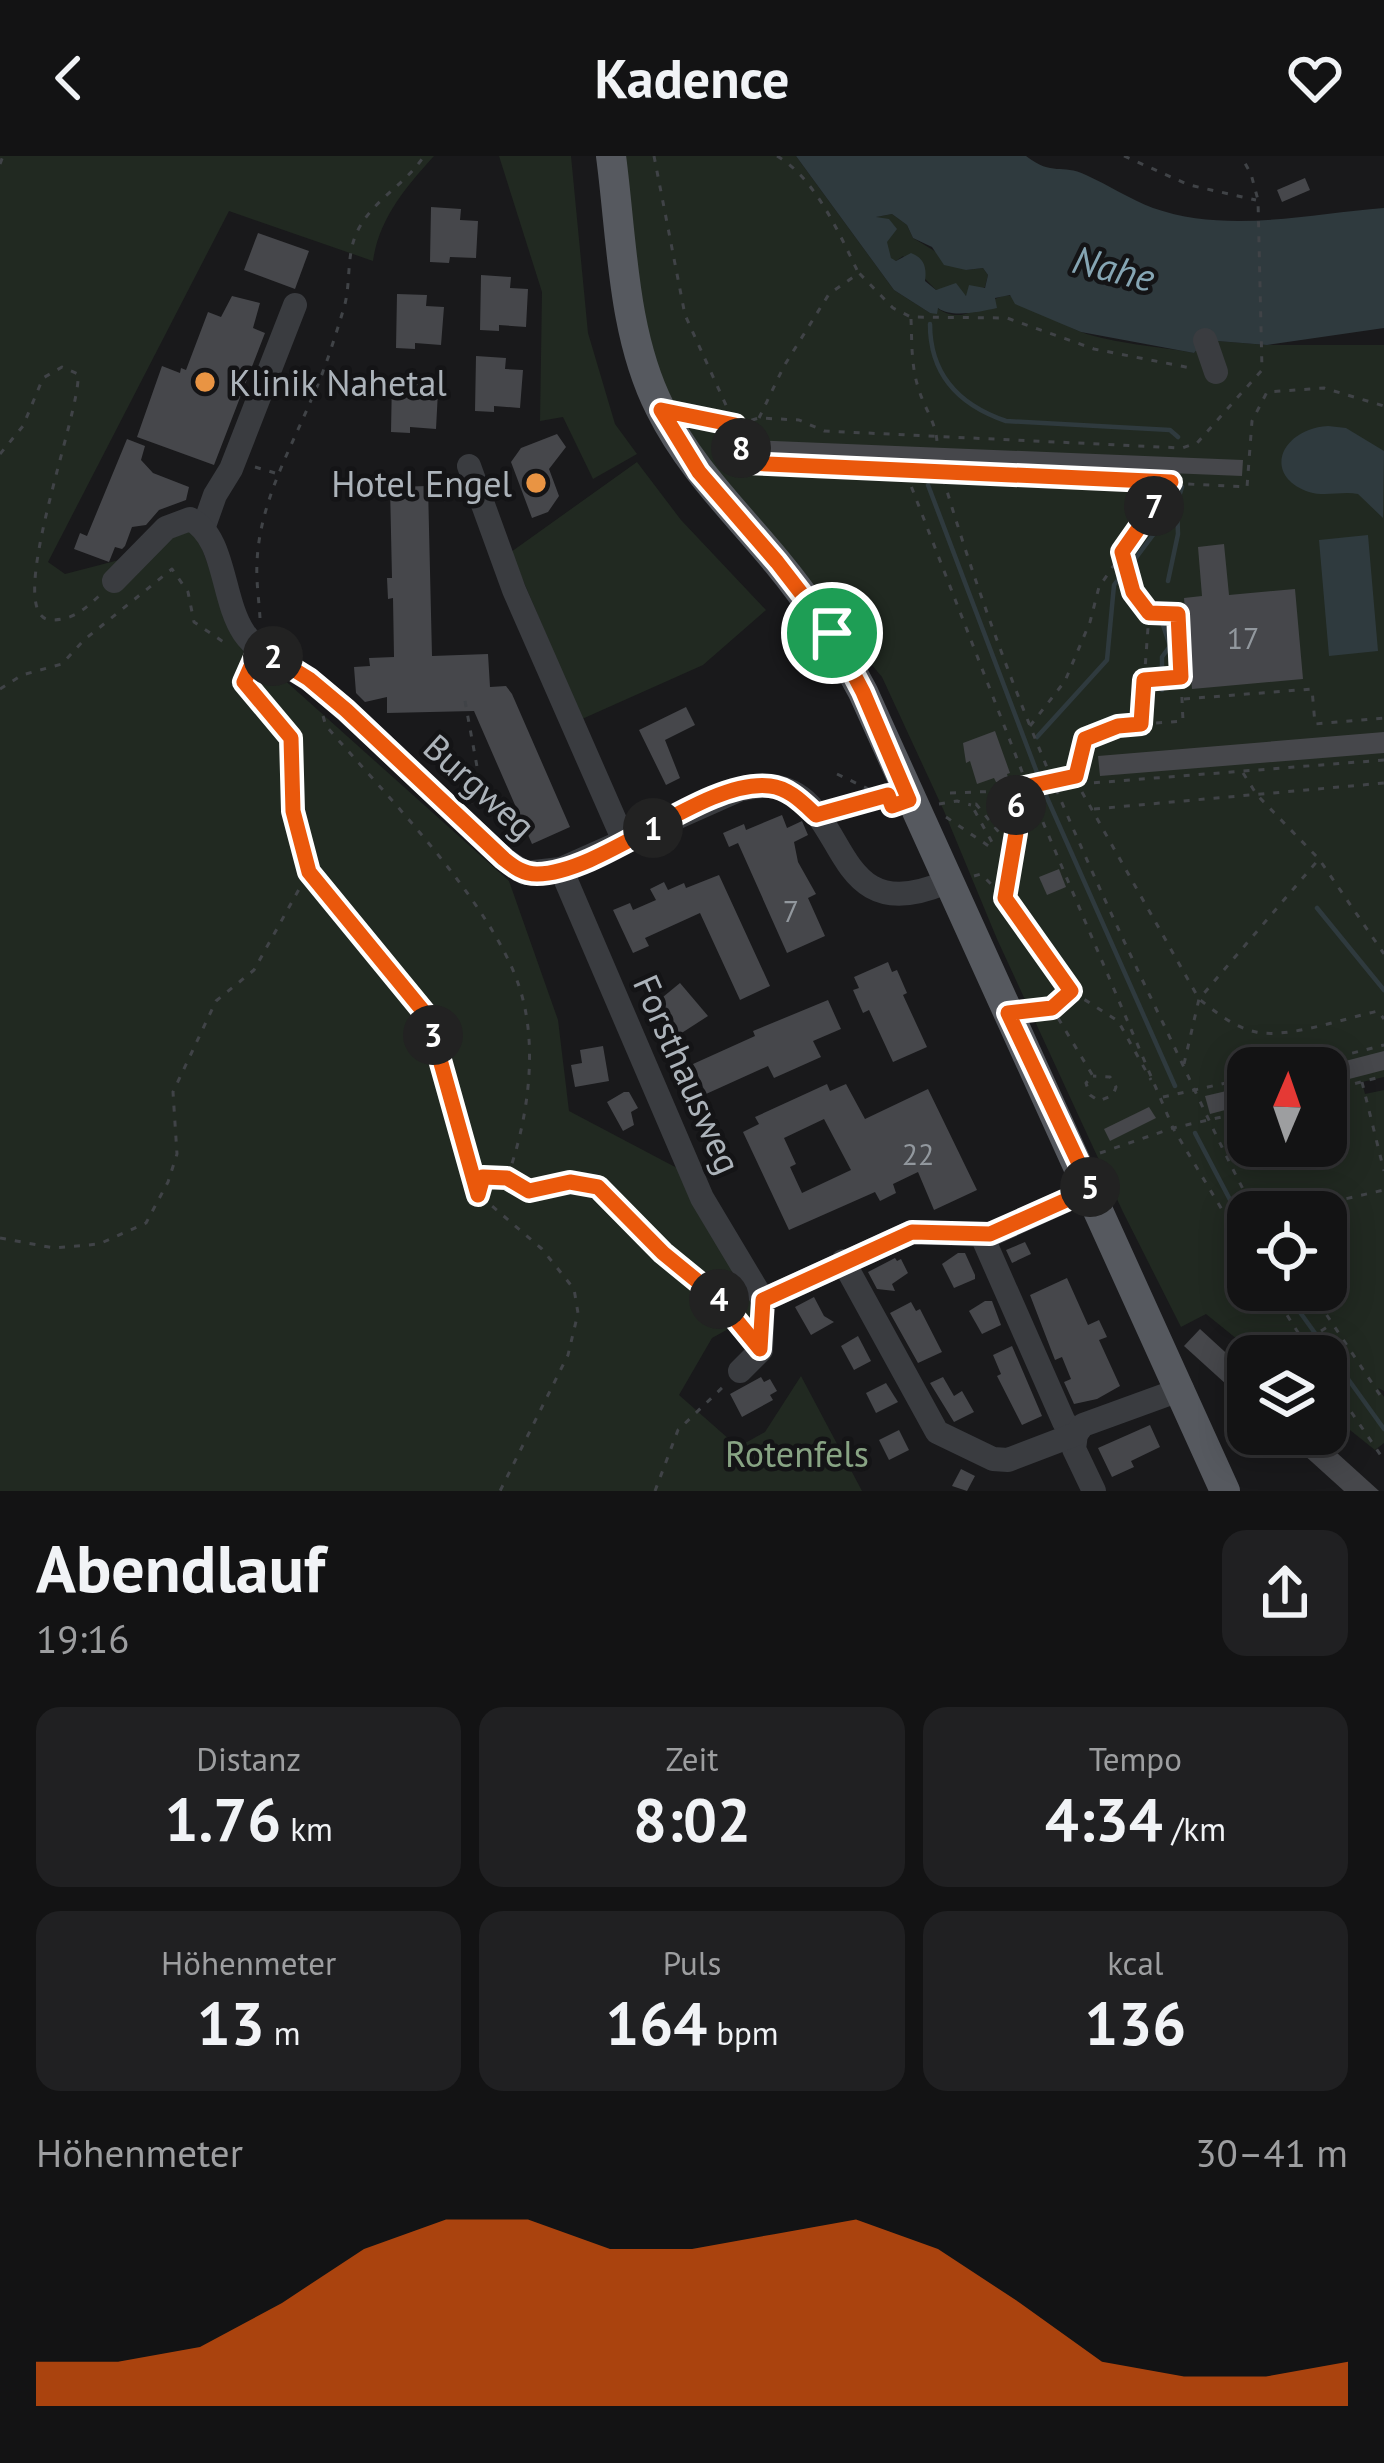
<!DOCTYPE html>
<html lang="de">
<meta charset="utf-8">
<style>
:root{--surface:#131314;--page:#202022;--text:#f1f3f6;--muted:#9d9ea0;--line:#323234;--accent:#ea580c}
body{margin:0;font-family:"PT Sans",sans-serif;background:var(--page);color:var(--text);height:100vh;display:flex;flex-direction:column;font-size:45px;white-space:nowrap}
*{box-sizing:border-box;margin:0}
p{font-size:39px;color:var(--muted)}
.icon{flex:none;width:66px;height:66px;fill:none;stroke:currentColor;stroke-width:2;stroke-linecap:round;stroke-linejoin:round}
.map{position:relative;height:1335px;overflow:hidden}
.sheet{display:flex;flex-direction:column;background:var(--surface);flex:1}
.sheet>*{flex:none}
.needle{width:78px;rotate:2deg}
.buttons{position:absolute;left:1227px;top:891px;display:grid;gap:24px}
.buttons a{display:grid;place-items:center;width:120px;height:120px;border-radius:24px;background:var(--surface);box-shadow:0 6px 30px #0003,0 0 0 3px var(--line);font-size:60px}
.pin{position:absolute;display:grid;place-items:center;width:102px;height:102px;color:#fff;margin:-51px;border:6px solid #fff;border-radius:50%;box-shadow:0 3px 12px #0007}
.km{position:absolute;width:60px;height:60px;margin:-30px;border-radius:50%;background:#222;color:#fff;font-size:33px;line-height:60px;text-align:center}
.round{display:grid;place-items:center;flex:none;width:126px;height:126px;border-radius:24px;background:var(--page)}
.headline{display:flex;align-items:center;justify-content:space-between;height:204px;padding:0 36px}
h1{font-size:66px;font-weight:600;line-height:90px}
.stats{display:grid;grid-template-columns:repeat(3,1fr);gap:18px;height:204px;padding:12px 36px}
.stats div{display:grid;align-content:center;border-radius:24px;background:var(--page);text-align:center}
.stats b{font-size:60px;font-weight:600}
.stats small{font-size:33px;font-weight:400}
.stats p{font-size:33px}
.chart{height:336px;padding:24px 36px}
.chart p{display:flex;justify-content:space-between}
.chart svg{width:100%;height:216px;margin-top:12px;fill:var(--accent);opacity:.7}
header{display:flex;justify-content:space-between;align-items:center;height:156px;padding:0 36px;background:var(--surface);font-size:54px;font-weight:600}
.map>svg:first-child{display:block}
.green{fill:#212921;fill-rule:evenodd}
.water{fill:#2f3a3e;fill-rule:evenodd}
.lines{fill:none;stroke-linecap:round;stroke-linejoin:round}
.stream{stroke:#2f3a3e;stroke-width:4.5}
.building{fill:#46474b;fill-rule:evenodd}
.path{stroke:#404347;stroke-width:3;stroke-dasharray:6 9;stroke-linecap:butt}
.minor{stroke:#3a3c40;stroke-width:24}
.major{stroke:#56595f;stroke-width:30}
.route-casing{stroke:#fff;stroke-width:24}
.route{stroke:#ea580c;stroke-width:15}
.poi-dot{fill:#e99443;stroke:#141416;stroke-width:4.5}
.labels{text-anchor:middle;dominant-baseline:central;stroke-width:9;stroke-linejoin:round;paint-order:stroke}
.number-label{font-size:30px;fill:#92989e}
.poi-label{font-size:36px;fill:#acb3ba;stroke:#141416;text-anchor:start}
.street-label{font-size:36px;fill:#acb3ba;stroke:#141416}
.park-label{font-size:36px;fill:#88a484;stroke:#141416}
.water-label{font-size:39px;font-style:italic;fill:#85a5b3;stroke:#141416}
</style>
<header><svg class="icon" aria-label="back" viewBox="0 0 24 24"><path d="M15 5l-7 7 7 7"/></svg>Kadence<svg class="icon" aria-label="heart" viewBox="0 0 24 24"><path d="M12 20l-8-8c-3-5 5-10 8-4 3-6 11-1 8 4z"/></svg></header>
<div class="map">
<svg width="1384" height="1335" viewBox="0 0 1384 1335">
<rect width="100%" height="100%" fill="#19191b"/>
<!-- green -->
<g class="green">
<path d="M0,0H434C406,31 379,62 373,105L229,55L48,406L65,418L119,404L189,372L200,387L233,478L509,725L558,864L569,955L677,1012L750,1137V1161L712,1182L679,1239L738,1291L765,1276L801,1220L862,1335H0Z"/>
<path d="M499,0H571L588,177L615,268L637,298L593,323L563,261L540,265L542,136Z"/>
<path d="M616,0H796L894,134L930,157L937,152C970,175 990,134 1013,140C1037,146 1058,168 1081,176C1115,188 1158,190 1194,197L1205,184L1267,189H1384V921L1362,926L1365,938L1384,934V1235L1378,1232L1384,1241V1287L1375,1294L1326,1255V1200H1258L1206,1158L1181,1171L1123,1056L997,783L944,655L882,521L707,312L649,209ZM1248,912H1326V990H1248ZM1248,1056H1326V1134H1248Z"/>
<path d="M892,58L907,69L913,82L966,114L983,112L988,119L985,131L967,140L946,132L936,134L903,100L896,105L891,103L876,61Z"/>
<path d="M637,306L681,364L766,454L703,509L582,563L511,396Z"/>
</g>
<!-- water -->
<g class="water">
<path d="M796,0H1026C1053,21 1061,7 1086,19C1108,29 1130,43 1153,52C1228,78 1307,58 1384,52V172L1267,189L1205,184L1194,197L1081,176L1015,148L1010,139L995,142L997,152C979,156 951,162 938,152L937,158L930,157L894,134ZM892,58L907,69L913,82L932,91L944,109L966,114L983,112L988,119L985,132L969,129L966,140L956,127L936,134L925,125C927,111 924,102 911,97L896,105L891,102L887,86L897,73L889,63L876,61Z"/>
<path d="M1328,270L1346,272L1384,295L1383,362L1358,338C1342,335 1325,341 1309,336C1261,319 1281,273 1328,270Z"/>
<path d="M1368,379L1378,495L1329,500L1319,384Z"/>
</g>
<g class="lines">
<!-- stream -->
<g class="stream">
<path d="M930,168C930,219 959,249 1006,265L1170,274L1178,281"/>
<path d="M928,329L1044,635L1175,930"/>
<path d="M1129,411L1177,347L1182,331"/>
<path d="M1168,425L1178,378L1177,348"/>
<path d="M1162,534V501L1170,490L1163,469"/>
<path d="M1037,581L1107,504L1114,429L1123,417"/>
<path d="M1317,752L1384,834"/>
<path d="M1195,977L1248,1078"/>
<path d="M1284,1134L1384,1273"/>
</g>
</g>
<!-- building -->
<g class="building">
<path d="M1305,22L1310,34L1282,46L1277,34Z"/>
<path d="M431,51L461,53L460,64L478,65L476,102L450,101L449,107L430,106Z"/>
<path d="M258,77L309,95L295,133L244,114Z"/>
<path d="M481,119L511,121L510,132L528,133L526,171L499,169V175L480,174Z"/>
<path d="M397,138L427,139L426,150L444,151L441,189L415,187V193L396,192Z"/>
<path d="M232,140L260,147L253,172L265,177L214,309L137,281L162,210L180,217L181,212L186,214L208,156L221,161Z"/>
<path d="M476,200L506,202L505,213L523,214L520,252L494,250V256L475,255Z"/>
<path d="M392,222L421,224V234L438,235L436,273L410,271V277L391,276Z"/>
<path d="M557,278L566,291L549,313L559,340L548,356L532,362L511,306L521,292Z"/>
<path d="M127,283L145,290L141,304L153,317L189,331L186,344L159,354L146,369L132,371L125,390L122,393L115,391L109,406L74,393L80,377L87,380Z"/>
<path d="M748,284L1243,304L1242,320L748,300Z"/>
<path d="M428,330L432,500L488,498L490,531L506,530L512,538L570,671L532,688L474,555L387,557V541L365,546L356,537L354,511L370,510L369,502L394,501L393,442L388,443L387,422H392L390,331Z"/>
<path d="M1224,388L1229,439L1295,433L1303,523L1192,533L1184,442L1202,440L1198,391Z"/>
<path d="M686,551L695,569L665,584L680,622L666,629L639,574Z"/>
<path d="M995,575L1010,617L1007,618L1009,625L996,626L994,622L977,628L970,605L966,607L963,587Z"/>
<path d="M1384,576V597L1100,620L1098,600Z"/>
<path d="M782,659L787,672L802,665L808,679L794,686L798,706L816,738L808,742L825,780L787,797L738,687L729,691L723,677L744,668L746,674Z"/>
<path d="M1059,713L1066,731L1047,739L1039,721Z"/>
<path d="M719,719L770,830L740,844L700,757L645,782L649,790L633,797L613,754L630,747L633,754L656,744L650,733L664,726L668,734L684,727L686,732Z"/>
<path d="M888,806L892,816L897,814L907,837L903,839L927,891L893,906L869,854L863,857L853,834L859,832L854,821Z"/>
<path d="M680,827L708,860L677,880L652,850Z"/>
<path d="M828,844L841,873L813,885L821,901L774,922L768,910L706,938L693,908L755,880L753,875Z"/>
<path d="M603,890L609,925L575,931L571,909L582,907L580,894Z"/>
<path d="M1384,895V914L1326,929V910Z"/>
<path d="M827,928L830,935L846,928L865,963L928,933L977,1034L934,1054L918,1016L893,1028L896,1037L880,1045L875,1036L789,1074L743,976L759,968L755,961ZM824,963L851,1014L802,1037L790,1011L796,1008L784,982Z"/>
<path d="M1248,930V948L1210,958L1205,940Z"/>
<path d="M624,936H629L638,952L631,956L634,969L623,975L607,946Z"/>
<path d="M1149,951L1156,962L1110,985L1104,973Z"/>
<path d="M1025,1086L1031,1098L1012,1107L1006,1094Z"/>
<path d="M958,1097H965L975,1119V1123L954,1132L942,1108Z"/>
<path d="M895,1102L897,1105L901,1103L908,1117L892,1128L895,1135L877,1133L868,1116Z"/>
<path d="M1067,1122L1088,1169L1099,1164L1107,1181L1099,1184L1120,1230L1097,1243L1074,1248L1064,1226L1071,1223L1062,1201L1055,1204L1030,1139Z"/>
<path d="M814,1141L824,1160L834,1166L811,1179L795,1151Z"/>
<path d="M985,1145H992L1001,1169L982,1178L969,1155Z"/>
<path d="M911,1146L916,1155L920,1153L942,1196L918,1207L890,1157Z"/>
<path d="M1200,1173L1248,1217V1248L1184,1190Z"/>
<path d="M858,1180L871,1205L854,1214L841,1190Z"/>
<path d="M1012,1190L1042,1260L1022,1269L997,1220L1001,1218L993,1199Z"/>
<path d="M761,1221L764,1226L770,1223L777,1235L770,1239L773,1244L742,1261L730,1238Z"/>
<path d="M943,1221L954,1240L962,1235L974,1256L954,1266L930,1227Z"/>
<path d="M886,1227L898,1246L876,1257L866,1237Z"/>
<path d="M1150,1269L1160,1291L1131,1305L1134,1311L1112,1321L1098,1292Z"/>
<path d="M899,1274L909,1294L889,1304L879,1284Z"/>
<path d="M1281,1278H1316L1379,1335H1344Z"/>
<path d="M961,1313L975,1320L967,1335L952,1330Z"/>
</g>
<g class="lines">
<!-- path -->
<g class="path">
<path d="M654,0L685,159L735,269L745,306L1247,331L1252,265L1267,236L1324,232L1384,250"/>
<path d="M777,0C815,22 839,77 858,116"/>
<path d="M1124,0L1189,29L1256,44"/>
<path d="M0,8L3,0"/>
<path d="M911,163C912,187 911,211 919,234C925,254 938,269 937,291"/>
<path d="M693,260L735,269L759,262L799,264L824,275L1182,292L1197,287L1262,214L1258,44L1251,18L1241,0"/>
<path d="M759,262L784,210L829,138L859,117L893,152L911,161L1007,162L1094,193L1191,212"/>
<path d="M0,298L23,270L43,222L62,211L78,218C82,255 0,465 52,464C73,464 85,453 100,439"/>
<path d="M939,308C995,502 1075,685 1163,867C1193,930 1222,994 1255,1056"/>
<path d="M255,311L275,317"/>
<path d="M906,317L1028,631L1173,972L1248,1097"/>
<path d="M1122,396L1133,436L1149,457L1178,458L1183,565L1118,570L1085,583L1076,620L1078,629L1199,843C1214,855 1235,872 1256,876C1287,883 1346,862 1378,855L1384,863"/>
<path d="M260,462C259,444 256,425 257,407C259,348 290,294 312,242C325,214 334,184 343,155C352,128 345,99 358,74C374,43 405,29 424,0"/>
<path d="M248,511L244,526L291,582L293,655L309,716L428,861L478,1038L542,1093L574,1133L578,1157L568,1199L500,1335"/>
<path d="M1144,524L1191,520"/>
<path d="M0,533L22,519L62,508L84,484L172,413L188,436L194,466L225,487"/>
<path d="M1184,543L1312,533L1315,568L1384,562"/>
<path d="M465,545L480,627L471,647"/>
<path d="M323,560L326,570C386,639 491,746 519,830C539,889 528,965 507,1022L483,1021L479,1037"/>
<path d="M1141,568L1149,458"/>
<path d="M1030,570L1065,525L1090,466L1099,431L1171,326L1173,317"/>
<path d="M1243,617L1257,639L1319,703L1384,798"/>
<path d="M837,618L883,640"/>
<path d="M1079,628L1384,604"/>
<path d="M1016,633V677L1005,742L1071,835L1118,865L1151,924"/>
<path d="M950,637L1003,635L1074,620"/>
<path d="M939,648L957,645L971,649"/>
<path d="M835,653L878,641"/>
<path d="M1094,653L1384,627"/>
<path d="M946,661L990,691L993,688L972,650L976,648L1006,685L1008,684L1003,635"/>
<path d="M974,720L981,718L1003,740"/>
<path d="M1054,849L1070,836"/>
<path d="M1034,854L1052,852L1093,920L1086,927L1090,939L1099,945L1113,939L1116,931L1110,921L1093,920"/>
<path d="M1184,908L1199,843L1319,703"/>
<path d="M1294,912L1384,889"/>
<path d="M1362,926L1384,1015"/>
<path d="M1326,935L1384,920"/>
<path d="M1163,941L1248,922"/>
<path d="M1100,997L1173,972L1248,955"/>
<path d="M507,1022L528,1035L570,1026L598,1031L663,1097L718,1142L740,1169"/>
<path d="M1288,1056L1384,1034"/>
<path d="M0,1082L54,1092L99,1088L146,1067L168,1026L177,998L173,936L216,845L254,814L308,717"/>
<path d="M1271,1134L1313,1200"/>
<path d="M1310,1134L1384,1245"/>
<path d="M1321,1175L1333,1167"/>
<path d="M1326,1219L1384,1304"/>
<path d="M655,1335L678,1274L725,1229"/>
</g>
<!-- minor -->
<g class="minor">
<path d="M1205,184L1216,216"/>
<path d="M469,310L514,434L624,685"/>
<path d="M204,370L215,339L231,313L295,149"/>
<path d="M114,425L166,372L190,363C226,381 221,443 244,477C261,502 297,512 319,531C383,586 442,646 504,703L525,717L561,713L741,633C750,632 761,629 770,630C852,637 825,779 946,726"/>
<path d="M561,713L702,1042L763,1144L761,1194L740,1215"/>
<path d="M982,1080L1064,1266L1076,1278L1074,1293L1094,1335"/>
<path d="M843,1105L937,1276L993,1303L1008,1304L1076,1278L1083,1269L1182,1233"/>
<path d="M763,1144L912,1076L990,1079L1091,1033"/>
</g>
<!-- major -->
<path class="major" d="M611,0C622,82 622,177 660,252C689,311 736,356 777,406C811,447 838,489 863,536L1225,1335"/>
</g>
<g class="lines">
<!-- route casing -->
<g class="route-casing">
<path id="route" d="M661,254L735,269L745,307L1171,326L1122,396L1133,436L1149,457L1178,458L1181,521L1144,524L1141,568L1118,570L1085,583L1076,620L1016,633V677L1005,742L1071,835L1052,852L1008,857L1091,1033L990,1078L912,1076L763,1144L760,1193L718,1142L663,1097L598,1031L570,1026L529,1035L507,1022L483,1021L478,1039L428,861L309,716L293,655L291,582L244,526L259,492L309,523L346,554L504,703C514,711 523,718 537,718C604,717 705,622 770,630C789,632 803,647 816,659L888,639L892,650L909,644L863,536L832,477L777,406L699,316Z"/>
</g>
<!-- route -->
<use href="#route" class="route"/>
</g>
<!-- markers -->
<g class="poi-dot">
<circle cx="205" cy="226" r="12"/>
<circle cx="536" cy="327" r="12"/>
</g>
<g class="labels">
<!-- number labels -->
<g class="number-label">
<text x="1243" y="481">17</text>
<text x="791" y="754">7</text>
<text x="918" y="997">22</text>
</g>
<!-- poi labels -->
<g class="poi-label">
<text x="229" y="226">Klinik Nahetal</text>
<text x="512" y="327" text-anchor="end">Hotel Engel</text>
</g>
<!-- street labels -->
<g class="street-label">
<text transform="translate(480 630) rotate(42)">Burgweg</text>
<text transform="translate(688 918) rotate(66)">Forsthausweg</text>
</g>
<!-- park labels -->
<g class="park-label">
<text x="797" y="1297">Rotenfels</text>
</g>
<!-- water labels -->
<g class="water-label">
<text transform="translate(1114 112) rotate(14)">Nahe</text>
</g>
</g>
</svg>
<div class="buttons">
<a><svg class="needle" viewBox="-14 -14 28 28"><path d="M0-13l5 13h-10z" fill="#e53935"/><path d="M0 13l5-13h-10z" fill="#9d9ea0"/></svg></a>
<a><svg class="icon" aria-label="locate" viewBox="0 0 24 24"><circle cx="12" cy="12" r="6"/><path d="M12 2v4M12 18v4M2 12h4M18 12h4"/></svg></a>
<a><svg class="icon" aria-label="layers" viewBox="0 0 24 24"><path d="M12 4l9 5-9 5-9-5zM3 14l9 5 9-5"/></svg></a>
</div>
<div class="pin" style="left:832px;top:477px;background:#1e9e55"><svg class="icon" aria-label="arrive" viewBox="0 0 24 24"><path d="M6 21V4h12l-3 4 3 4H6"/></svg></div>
<b class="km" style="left:653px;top:672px">1</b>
<b class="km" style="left:273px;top:500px">2</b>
<b class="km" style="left:433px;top:879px">3</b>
<b class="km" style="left:719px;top:1143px">4</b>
<b class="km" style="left:1090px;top:1031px">5</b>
<b class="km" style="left:1016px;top:649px">6</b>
<b class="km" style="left:1154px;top:350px">7</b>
<b class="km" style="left:741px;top:292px">8</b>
</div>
<section class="sheet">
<div class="headline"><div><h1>Abendlauf</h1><p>19:16</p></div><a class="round"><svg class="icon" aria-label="share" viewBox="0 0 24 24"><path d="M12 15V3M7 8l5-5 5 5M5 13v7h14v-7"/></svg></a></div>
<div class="stats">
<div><p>Distanz</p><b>1.76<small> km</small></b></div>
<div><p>Zeit</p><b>8:02</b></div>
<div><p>Tempo</p><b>4:34<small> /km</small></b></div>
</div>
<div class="stats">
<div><p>Höhenmeter</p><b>13<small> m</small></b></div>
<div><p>Puls</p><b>164<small> bpm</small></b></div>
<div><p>kcal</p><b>136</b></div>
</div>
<div class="chart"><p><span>Höhenmeter</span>30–41 m</p>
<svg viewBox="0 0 160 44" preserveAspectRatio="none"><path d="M0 44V35L10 35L20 32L30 23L40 12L50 6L60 6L70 12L80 12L90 9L100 6L110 12L120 23L130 35L140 38L150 38L160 35V44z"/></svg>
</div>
</section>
